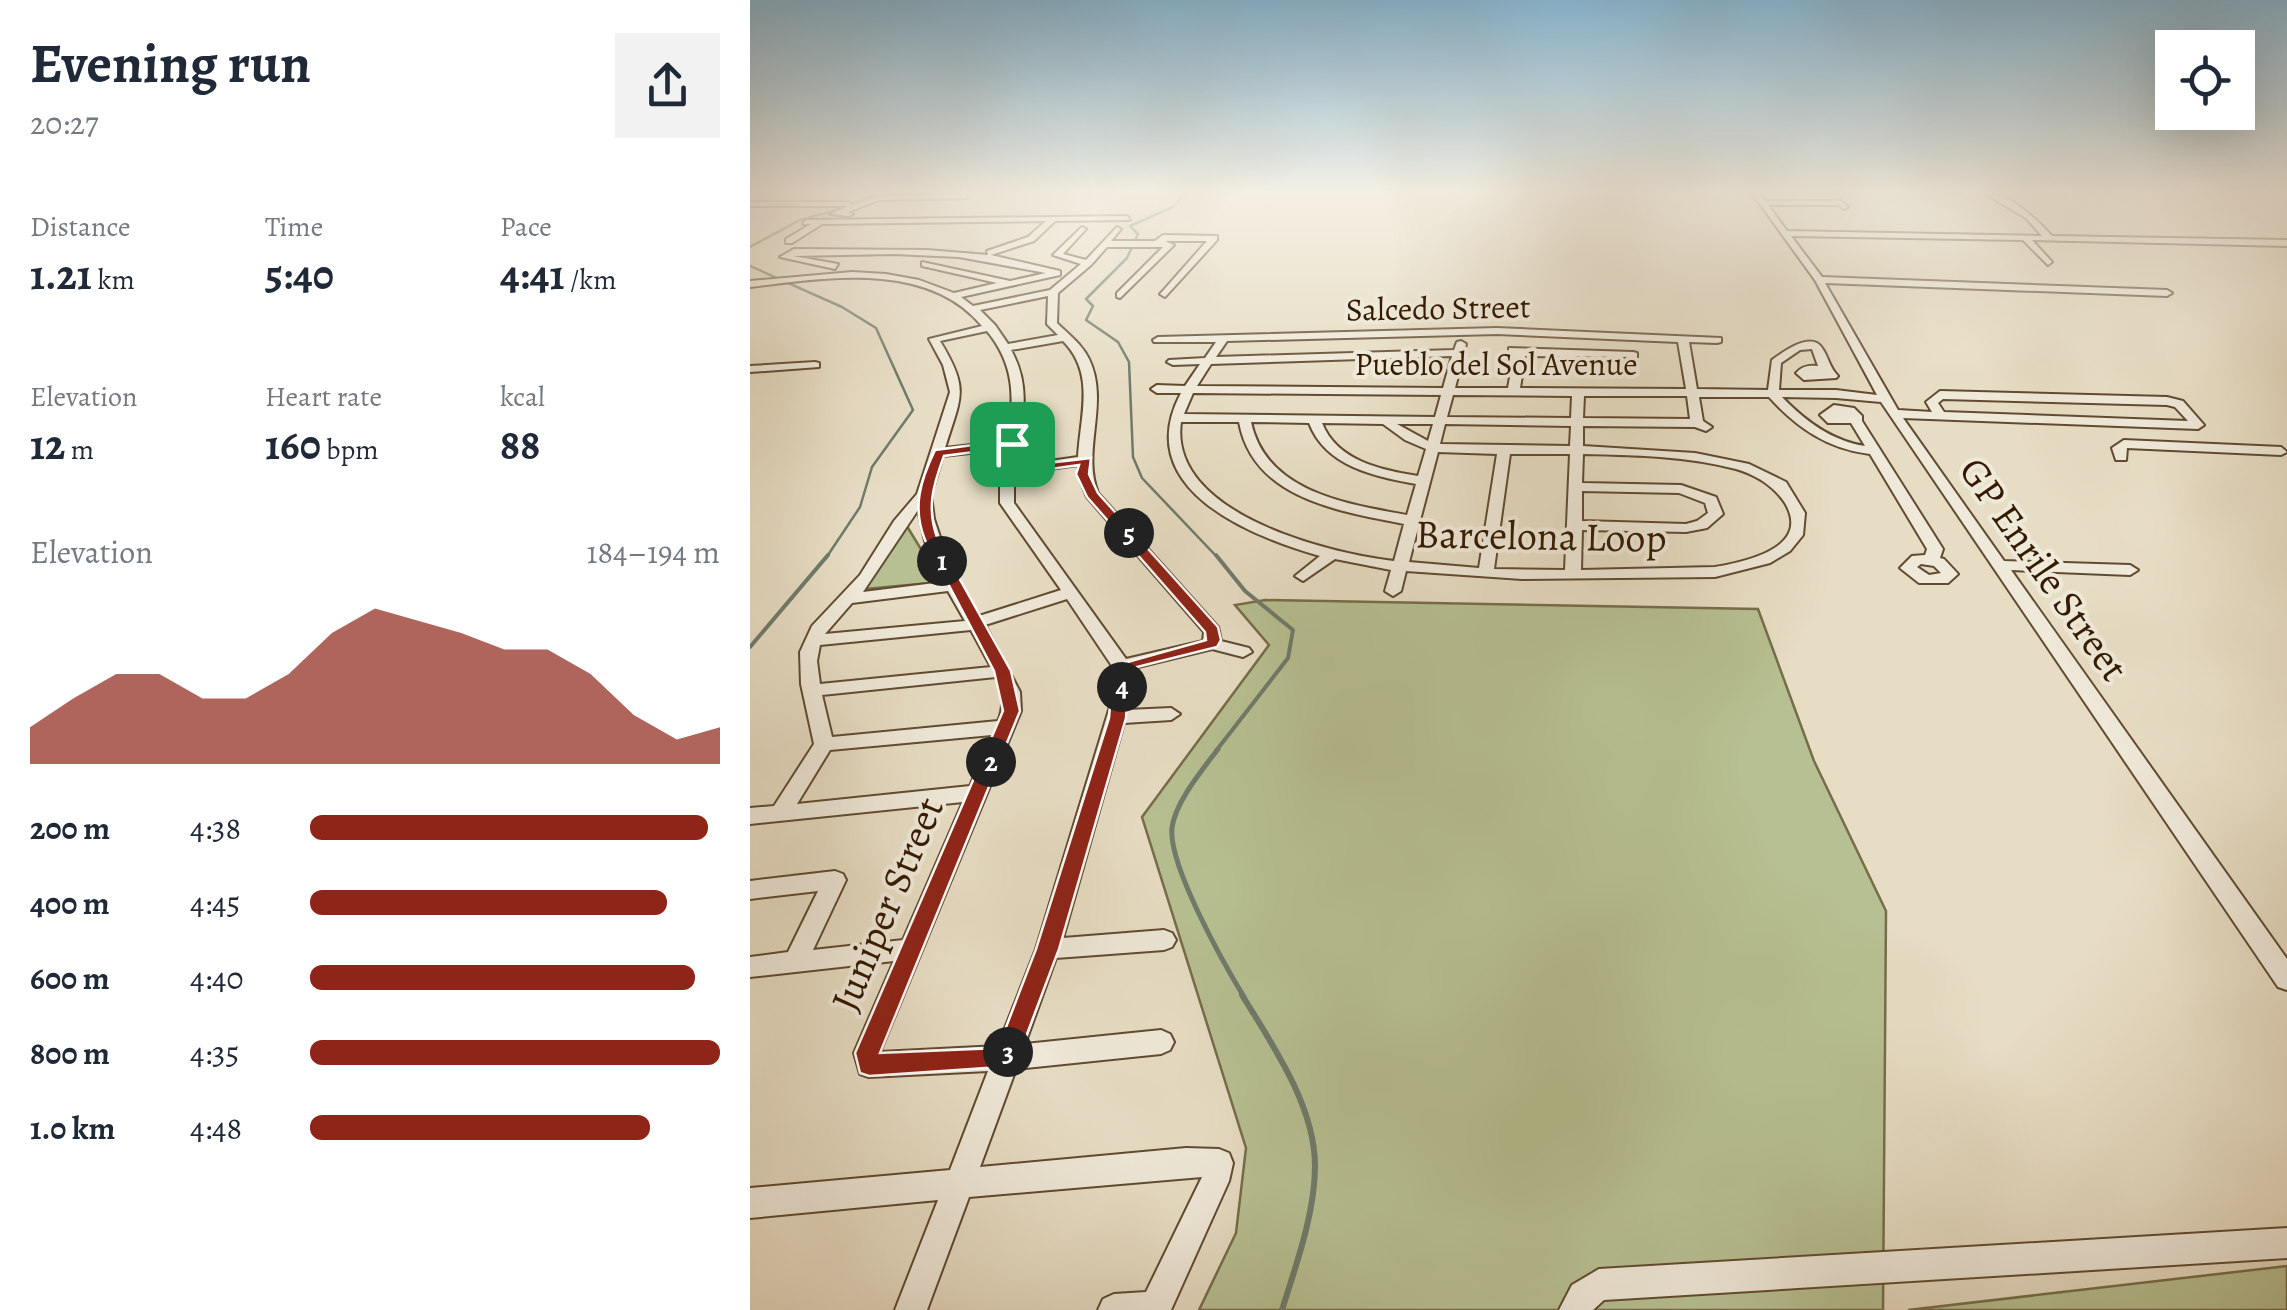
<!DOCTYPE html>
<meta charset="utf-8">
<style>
:root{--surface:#fff;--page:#f2f2f3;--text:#1f2937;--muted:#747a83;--accent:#8f2418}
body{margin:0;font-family:Alegreya,serif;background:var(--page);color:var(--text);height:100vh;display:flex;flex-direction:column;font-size:38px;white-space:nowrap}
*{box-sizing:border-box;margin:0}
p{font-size:32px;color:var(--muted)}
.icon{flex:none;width:55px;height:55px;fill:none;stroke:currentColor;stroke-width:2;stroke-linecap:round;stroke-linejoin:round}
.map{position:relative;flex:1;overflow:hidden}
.details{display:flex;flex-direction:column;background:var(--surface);width:750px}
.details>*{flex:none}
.tools{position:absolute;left:1405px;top:30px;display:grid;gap:20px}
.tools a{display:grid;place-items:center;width:100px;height:100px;border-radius:0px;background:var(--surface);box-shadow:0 10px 40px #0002;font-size:50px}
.pin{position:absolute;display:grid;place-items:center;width:85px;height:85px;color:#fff;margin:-42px;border-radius:20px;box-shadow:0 5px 15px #0006}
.km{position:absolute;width:50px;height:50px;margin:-25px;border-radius:50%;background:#222;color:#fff;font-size:28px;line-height:50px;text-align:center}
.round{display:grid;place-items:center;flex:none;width:105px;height:105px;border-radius:0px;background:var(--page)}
.overview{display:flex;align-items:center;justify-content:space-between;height:170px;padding:0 30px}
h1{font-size:55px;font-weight:700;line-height:75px}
.figures{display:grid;grid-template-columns:repeat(3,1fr);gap:15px;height:170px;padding:10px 30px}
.figures div{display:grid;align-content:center}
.figures b{font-size:42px;font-weight:700}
.figures small{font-size:28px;font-weight:400}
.figures p{font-size:28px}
.chart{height:280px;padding:20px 30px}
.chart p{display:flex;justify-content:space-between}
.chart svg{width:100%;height:180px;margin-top:10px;fill:var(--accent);opacity:.7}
ul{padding:0 30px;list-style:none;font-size:32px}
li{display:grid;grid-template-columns:160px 120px 1fr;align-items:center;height:75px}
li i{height:25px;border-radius:12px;background:var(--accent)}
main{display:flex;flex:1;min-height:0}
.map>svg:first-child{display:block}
.green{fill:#b7c092;stroke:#766d49;stroke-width:2.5}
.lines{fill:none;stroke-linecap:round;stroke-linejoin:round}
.stream-far3{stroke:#6f7b6b;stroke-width:2.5}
.stream-far2{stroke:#6f7b6b;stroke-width:4}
.stream-far1{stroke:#6f7b6b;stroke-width:5}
.stream{stroke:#6f7b6b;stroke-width:6}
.minor-casing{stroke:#614b31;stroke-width:4}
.minor{fill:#efe9d9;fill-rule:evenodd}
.route{fill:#8f2418;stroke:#fff;stroke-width:2.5;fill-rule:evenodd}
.labels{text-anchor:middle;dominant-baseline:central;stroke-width:8;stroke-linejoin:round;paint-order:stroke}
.far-street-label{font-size:32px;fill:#341a00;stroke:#efe9d9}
.street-label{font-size:40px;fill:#341a00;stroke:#efe9d9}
</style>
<main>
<section class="details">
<div class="overview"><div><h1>Evening run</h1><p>20:27</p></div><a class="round"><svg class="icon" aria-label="share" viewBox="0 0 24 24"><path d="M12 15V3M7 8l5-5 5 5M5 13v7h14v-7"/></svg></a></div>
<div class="figures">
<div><p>Distance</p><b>1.21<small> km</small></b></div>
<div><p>Time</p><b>5:40</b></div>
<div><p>Pace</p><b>4:41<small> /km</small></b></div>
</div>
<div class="figures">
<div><p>Elevation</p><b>12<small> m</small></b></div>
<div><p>Heart rate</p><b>160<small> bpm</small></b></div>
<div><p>kcal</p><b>88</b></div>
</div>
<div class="chart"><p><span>Elevation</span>184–194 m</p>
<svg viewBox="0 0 160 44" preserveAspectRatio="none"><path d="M0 44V35L10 28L20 22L30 22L40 28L50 28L60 22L70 12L80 6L90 9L100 12L110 16L120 16L130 22L140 32L150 38L160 35V44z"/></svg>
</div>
<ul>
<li><b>200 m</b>4:38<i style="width:97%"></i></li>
<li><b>400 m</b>4:45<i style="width:87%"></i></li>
<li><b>600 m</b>4:40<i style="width:94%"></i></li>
<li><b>800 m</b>4:35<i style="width:100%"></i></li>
<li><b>1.0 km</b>4:48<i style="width:83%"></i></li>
</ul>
</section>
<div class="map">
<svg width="1537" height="1310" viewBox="0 0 1537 1310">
<rect width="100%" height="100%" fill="#e7ddc4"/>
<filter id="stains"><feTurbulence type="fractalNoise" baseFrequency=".002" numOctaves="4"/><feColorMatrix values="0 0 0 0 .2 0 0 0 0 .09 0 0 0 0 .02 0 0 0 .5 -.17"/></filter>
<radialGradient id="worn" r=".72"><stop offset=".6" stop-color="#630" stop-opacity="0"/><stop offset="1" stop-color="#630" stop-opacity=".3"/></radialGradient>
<!-- green -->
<g class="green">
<path d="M155,523L191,582L115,589Z"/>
<path d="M515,600L1008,609L1064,761L1136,911L1133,1310H449L486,1233L496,1148L392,817L519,645L485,605Z"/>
<path d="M1537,1266V1310H1158Z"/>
</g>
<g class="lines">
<!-- stream-far3 -->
<g class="stream-far3">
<path d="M436,193L423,207L380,226L388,234L377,258L336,299L343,306L336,320L368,342L379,362L383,457L392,478L468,558"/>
<path d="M0,247L50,220L91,209"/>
<path d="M0,266L92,307L126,328L163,410L122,467L110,507L76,558"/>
</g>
<!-- stream-far2 -->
<g class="stream-far2">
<path d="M0,647L78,555"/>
<path d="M466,751L538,658L543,630L495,591L466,555"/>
</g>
<!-- stream-far1 -->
<path class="stream-far1" d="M468,749C453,769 425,802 422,828C418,865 474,964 494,997"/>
<!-- stream -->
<path class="stream" d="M492,995C522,1044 565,1106 565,1166C565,1213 546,1265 532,1310"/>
<!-- minor casing -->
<g class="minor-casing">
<g id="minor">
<path d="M1002,193H1008L1015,201H1091L1098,207L1094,209L1089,205H1018L1037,231L1292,236L1276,218L1234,193C1259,192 1286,219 1302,236L1537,240V246L1282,240L1302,262L1298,265L1273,240L1041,236L1072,277L1417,290L1422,293L1417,296L1075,283L1148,410L1182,412L1176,402L1190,391L1417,397L1433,401L1454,425L1448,429L1153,418L1254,561L1380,565L1388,570L1380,575L1261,570L1537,959V990L1528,987L1131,402L1086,398L1032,397C1055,421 1082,441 1115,446L1101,423H1078L1070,415L1084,405L1104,408L1112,416V421L1193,549L1190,558L1194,559L1208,574L1198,583H1169L1150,568L1162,556L1175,555L1177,549L1120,454C1078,449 1047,428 1019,397H949L953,421L962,427L956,431L945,427L833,426V446L945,453L999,464L1036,482L1055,513L1053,535L1040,551L1020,563L965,577L772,579L656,571L651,591L643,596L635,591L641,570L585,559L553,581L545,576L570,556C496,535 381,487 431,393H407L401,389L407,385L435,386L450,364L423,365L417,362L419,360L455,358L466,342H404L403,340L408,337L747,328L971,338V342L967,343L939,342L947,389L1018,390L1022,360C1033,352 1061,331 1072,348C1079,358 1079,367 1088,376L1086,378L1054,380L1046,373C1052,366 1059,365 1068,366L1062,349L1050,350L1031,363L1029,390H1086L1127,395L1065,280ZM747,334L928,342L936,389L770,388L775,356L887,357V353L883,352L759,348V352L764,355L758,388H705L716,344L711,341L707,342L704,350L466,357L477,341ZM702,356L693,388L447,386L461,364ZM443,393L691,395L685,417L434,414ZM703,395L822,396L821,418L697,417ZM834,396H937L940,419L833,418ZM1193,399L1417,405L1425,407L1438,421L1194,412L1188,403ZM431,422H489C503,499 589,511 654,524L644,561C576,553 418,513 431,422ZM501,422L559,423C576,467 624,476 666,484L657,515C596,504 516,492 501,422ZM572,423L633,424L655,440L676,449L668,476C631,470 587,461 572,423ZM647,424H683L678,441ZM695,424L821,426L820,446L690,444ZM688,452L747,454L729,568L659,562ZM760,454H820L815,570L744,569ZM833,454C884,455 936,456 986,469C1006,475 1024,486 1035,503C1062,548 995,562 965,567L831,570L832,530L936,532L957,528L973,514L966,497L931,485L832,483ZM832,491L929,493L955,503L958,513L947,521L936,524L832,521ZM1171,564L1184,566L1191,573L1179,575L1167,567Z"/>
<path d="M215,194L218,198L129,200L98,212L103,214L99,216L80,214L98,206H0V202H99L102,205L128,196Z"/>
<path d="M377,216L380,220L305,221L284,241L241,255L310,271V275L211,297L223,306L300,290L331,264L303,255L332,227L336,229L313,254L336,260L367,227L371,229L361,241H405L413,235L467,236V240L415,297L410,294L412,292L457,241H415L424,245L370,298L367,297V293L413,247H357L341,265L308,293L307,323C319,335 332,344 339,359C360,402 331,451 348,493L468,627L471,641L499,648L502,652L493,657L462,649L380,669V700L377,710L421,708L430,714L421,720L374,723L313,938L414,930L422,933L426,940L422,947L414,950L306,958L275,1044L411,1030L420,1034L424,1042L420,1050L411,1054L266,1069L230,1167L436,1148L469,1149L479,1153L483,1163L479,1181L421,1310H348L353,1299L364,1294L396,1292L452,1177L219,1197L177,1310H145L188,1200L0,1218V1188L200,1170L238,1071L119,1077L110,1074L104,1053L144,961L0,977V957L38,952L68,891L0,899V881L85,871L93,874L96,880L63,950L153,940L213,802L0,824V808L24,806L64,744L51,684L50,652L62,626L110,575L144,521L167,494L200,392L193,365L179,339L232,326C177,260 75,278 0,287V281L102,272L136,274L169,280L204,293L247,283L172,266V262L260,281L296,273L209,257L144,254L43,256L88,264L85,269L30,257L44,249L177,250L238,255L237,251L278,237L296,221L72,224L42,243H36V239L61,224H53L56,220ZM298,296L297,324L308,335L258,344L245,325L230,310ZM237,331C265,365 265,399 257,441L195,448C211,396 220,390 190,341ZM313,341C346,374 330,416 328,457L265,466C271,425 283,389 261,350ZM255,449L250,471V503L311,590L229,616L199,564L184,519L181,495L193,456ZM328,465L330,480L337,497L454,632L453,641L376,659L264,503V474ZM168,510L175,541L193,582L113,592ZM198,591L215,621L75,634L102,603ZM317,599L362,666V700L286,949L248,1046L130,1052L271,711L270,692L235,625ZM221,630L241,667L70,684L67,661L70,645ZM246,677C252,693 255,706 248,721L82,737L72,695ZM242,735L220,786L47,804L80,750Z"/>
<path d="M65,362L69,363V367L0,372V366Z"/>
<path d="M1374,440L1531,447L1537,452L1531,455L1377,448L1376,460H1366L1362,448Z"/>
<path d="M1537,1228V1258L854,1300L843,1310H809L822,1285L849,1269Z"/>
</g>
</g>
<!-- minor -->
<use href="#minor" class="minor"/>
</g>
<!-- sky -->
<linearGradient id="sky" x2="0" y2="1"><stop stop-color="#87b7d3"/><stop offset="0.51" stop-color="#f4f0e4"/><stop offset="1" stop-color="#f4f0e4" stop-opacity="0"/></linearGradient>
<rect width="1537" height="376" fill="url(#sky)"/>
<!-- route -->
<path class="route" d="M262,440L268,444L264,467L341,458L339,474L348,493L468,627L471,640L467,647L379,669L376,718L309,949L265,1066L119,1076L110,1073L105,1053L253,711L244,671L175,540C162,508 170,481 185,450ZM255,448L250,471L257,475L329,465L326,474L337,497L455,632L456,640L363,666L359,718L286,949L248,1048L130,1053L270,711L261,671L188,540C176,509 183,486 194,456Z"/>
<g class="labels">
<!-- far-street labels -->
<g class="far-street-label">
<text transform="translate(688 308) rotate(-1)">Salcedo Street</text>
<text x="746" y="364">Pueblo del Sol Avenue</text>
</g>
<!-- street labels -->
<g class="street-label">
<text transform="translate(791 536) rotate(1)">Barcelona Loop</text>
<text transform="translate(1294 569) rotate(55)">GP Enrile Street</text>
<text transform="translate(137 904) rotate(-67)">Juniper Street</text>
</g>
</g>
<rect width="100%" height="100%" filter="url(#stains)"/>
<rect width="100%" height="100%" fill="url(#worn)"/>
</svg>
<div class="tools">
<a><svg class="icon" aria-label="locate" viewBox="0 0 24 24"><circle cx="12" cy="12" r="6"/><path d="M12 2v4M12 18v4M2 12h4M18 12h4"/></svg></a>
</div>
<div class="pin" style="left:262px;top:444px;background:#1e9e55"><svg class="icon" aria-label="arrive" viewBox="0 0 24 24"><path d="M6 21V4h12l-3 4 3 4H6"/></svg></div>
<b class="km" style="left:192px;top:561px">1</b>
<b class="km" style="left:241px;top:762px">2</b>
<b class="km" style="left:258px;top:1052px">3</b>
<b class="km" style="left:372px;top:687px">4</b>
<b class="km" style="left:379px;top:533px">5</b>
</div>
</main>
